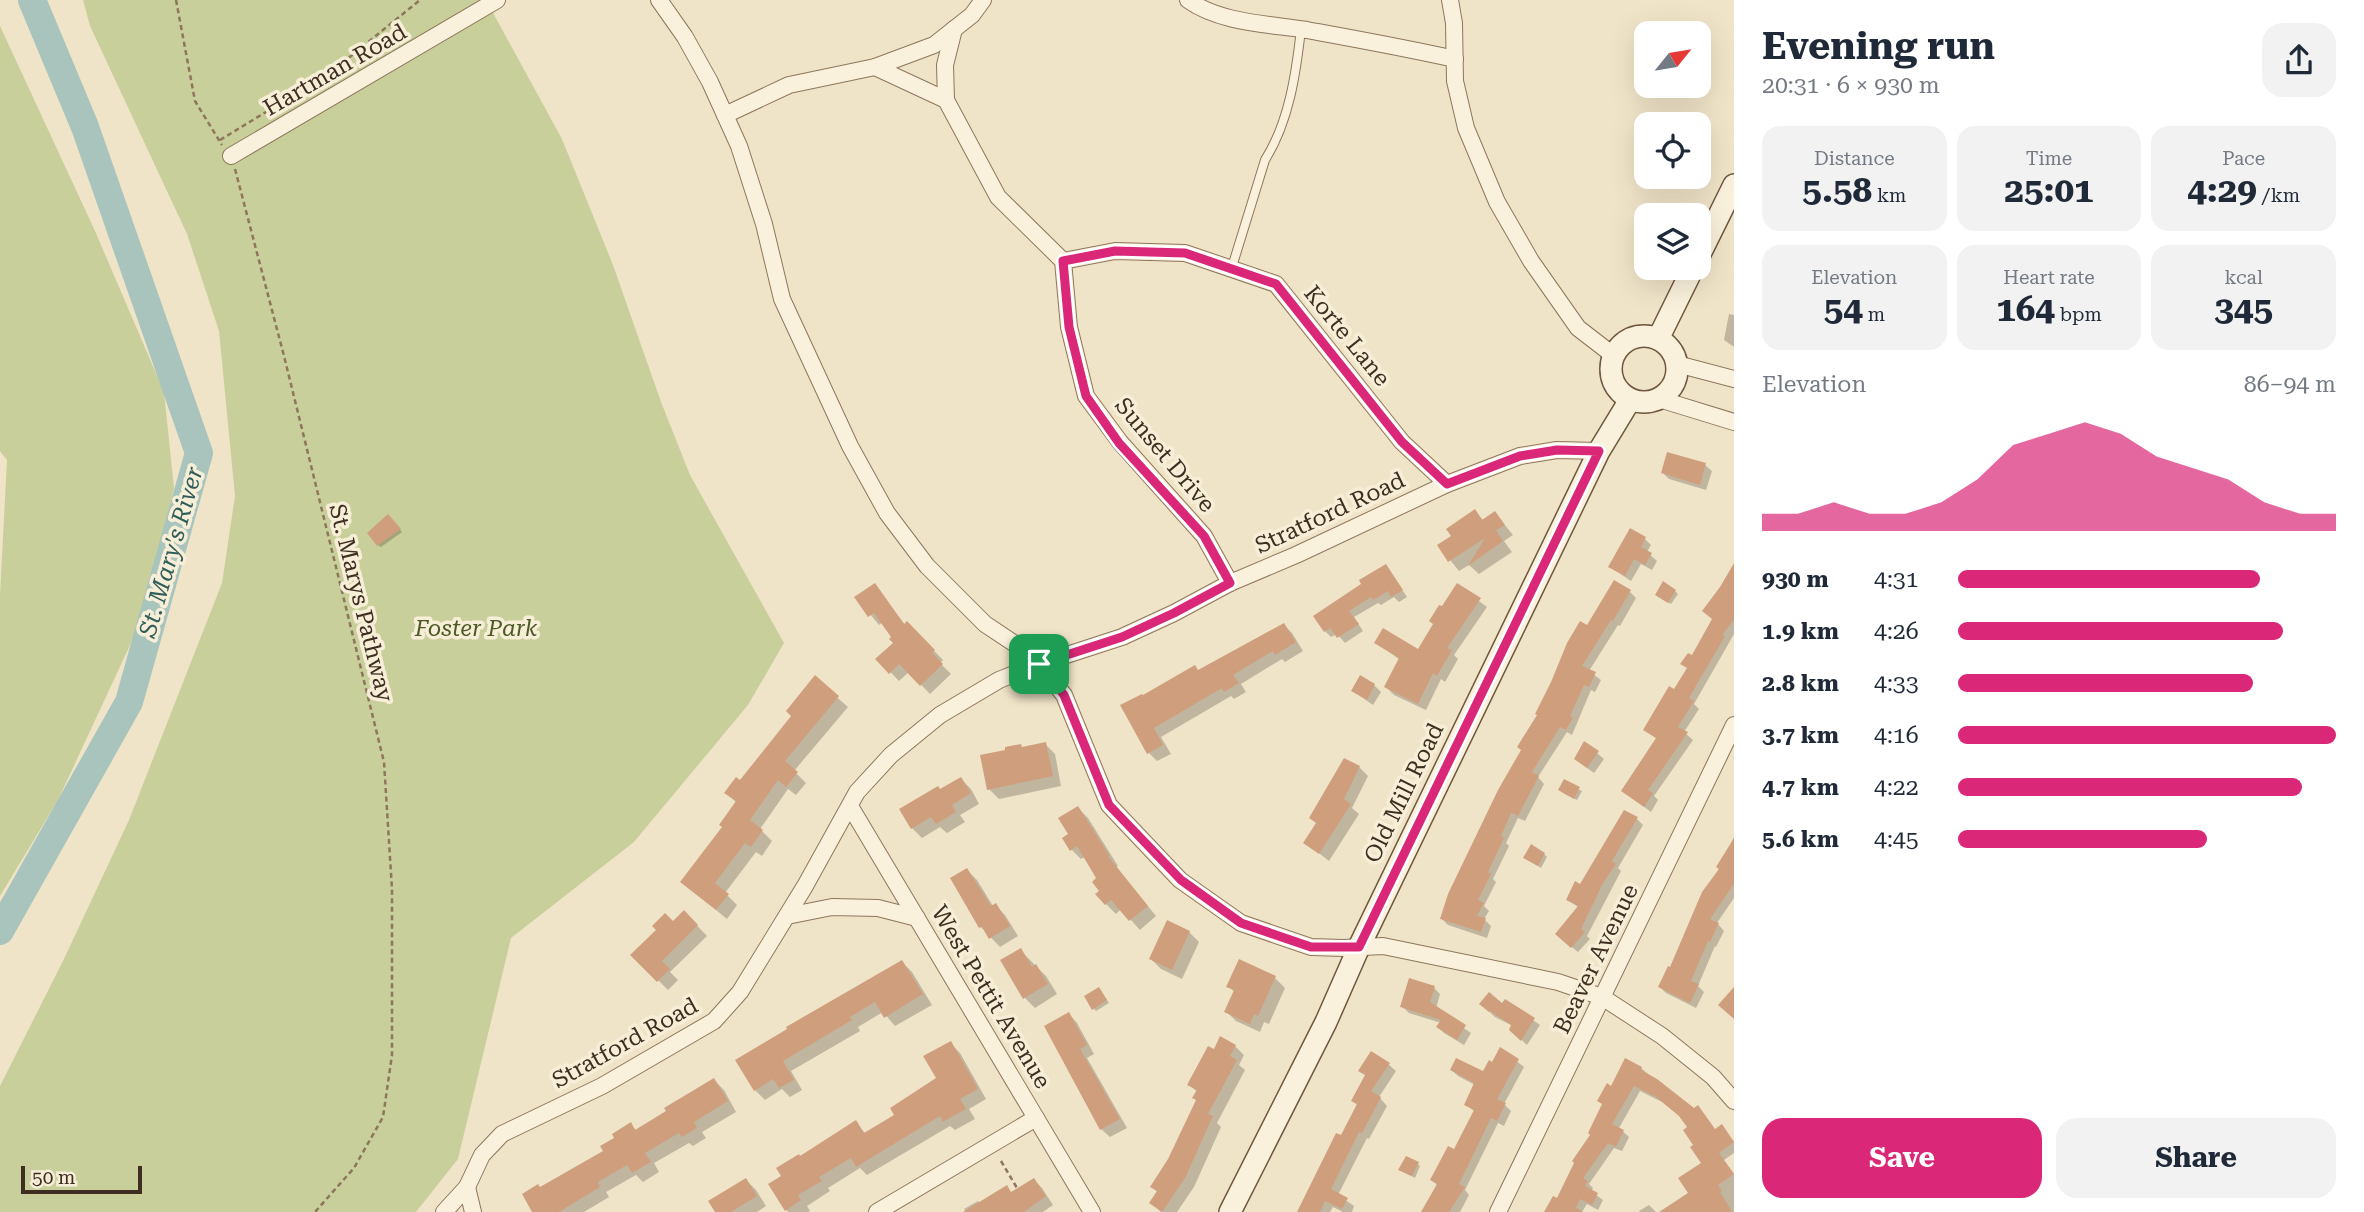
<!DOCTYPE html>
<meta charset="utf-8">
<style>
:root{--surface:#fff;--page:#f2f2f3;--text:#1f2937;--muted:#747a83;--accent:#db2777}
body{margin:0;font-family:"Roboto Serif",serif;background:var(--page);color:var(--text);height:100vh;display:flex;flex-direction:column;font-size:26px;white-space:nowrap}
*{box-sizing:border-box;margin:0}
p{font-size:23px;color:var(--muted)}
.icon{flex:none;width:38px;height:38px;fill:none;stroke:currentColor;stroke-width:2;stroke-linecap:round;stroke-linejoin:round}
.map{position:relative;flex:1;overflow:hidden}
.details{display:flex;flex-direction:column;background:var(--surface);width:630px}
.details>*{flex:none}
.needle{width:46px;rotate:60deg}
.buttons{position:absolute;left:1634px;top:21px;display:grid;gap:14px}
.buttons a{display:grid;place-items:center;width:77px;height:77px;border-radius:14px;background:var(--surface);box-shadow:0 7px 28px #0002;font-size:35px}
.scale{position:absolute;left:21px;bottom:18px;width:121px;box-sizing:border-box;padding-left:7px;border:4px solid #3d2e20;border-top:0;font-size:19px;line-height:24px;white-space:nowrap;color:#3d2e20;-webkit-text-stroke:5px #f7eed8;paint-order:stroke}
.pin{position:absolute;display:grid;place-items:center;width:60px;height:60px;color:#fff;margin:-30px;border-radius:14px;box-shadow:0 4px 10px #0006}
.round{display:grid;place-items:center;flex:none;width:74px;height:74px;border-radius:21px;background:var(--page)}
.summary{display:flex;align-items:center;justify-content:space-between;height:119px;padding:0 28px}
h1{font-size:38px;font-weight:700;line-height:52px}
.stats{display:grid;grid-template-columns:repeat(3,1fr);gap:10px;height:119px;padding:7px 28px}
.stats div{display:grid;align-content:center;border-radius:18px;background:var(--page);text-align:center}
.stats b{font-size:35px;font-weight:700}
.stats small{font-size:19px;font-weight:400}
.stats p{font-size:19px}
.chart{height:196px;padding:14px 28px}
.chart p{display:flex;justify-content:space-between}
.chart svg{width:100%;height:126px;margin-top:7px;fill:var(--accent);opacity:.7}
.cta{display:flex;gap:14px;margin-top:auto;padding:14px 28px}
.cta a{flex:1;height:80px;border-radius:21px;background:var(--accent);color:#fff;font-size:28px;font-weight:700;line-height:80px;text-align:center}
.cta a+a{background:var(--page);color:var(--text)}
ul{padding:0 28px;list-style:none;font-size:23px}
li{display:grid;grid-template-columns:112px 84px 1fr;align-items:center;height:52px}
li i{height:18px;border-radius:9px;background:var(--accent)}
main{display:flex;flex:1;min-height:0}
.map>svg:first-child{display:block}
.green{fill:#c9cf9b}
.shadow{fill:#0003}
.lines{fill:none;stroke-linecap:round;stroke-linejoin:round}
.river{stroke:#a9c4bc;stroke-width:28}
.building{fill:#cf9f7d}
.service-casing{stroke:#8d765c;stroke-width:10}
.minor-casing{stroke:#8d765c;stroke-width:18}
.secondary-casing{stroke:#6f573f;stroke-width:24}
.path{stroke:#8d765c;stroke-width:2.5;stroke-dasharray:5 3.5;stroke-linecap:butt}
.service{stroke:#faf1dc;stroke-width:8}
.minor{stroke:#faf1dc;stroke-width:16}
.secondary{stroke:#faf1dc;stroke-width:21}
.route-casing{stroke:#fff;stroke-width:14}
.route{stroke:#db2777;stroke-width:9}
.labels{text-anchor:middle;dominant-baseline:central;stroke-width:7;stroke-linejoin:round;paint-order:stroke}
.street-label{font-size:23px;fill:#3d2e20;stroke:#f7eed8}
.park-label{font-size:23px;font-style:italic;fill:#4d5a26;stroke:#f7eed8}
.water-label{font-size:24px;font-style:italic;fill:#2f5d5a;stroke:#f7eed8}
</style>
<main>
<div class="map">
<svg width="1734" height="1212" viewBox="0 0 1734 1212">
<rect width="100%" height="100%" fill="#f0e4c8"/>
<!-- green -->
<g class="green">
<path d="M83,0H486L562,139L613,265L661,402L690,475L784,643L748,705L634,842L511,938L458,1159L416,1212H0V1086L63,961L129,820L222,583L235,496L219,331L187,234L90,26Z"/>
<path d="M0,26L95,231L164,392L174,488L144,615L58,800L0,896V595L7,460L0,451Z"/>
</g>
<!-- shadow -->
<g class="shadow">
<path d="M1729,314L1734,315V347L1724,340Z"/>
<path d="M1705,465L1712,471L1706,490L1669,479L1662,472Z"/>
<path d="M1475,511L1484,521L1495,513L1513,535L1504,541L1512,552L1479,574L1469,565L1459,571L1439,546L1453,537Z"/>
<path d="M388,516L402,532L381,547L378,545Z"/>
<path d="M1645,539L1651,545L1647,552L1657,561L1652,570L1641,564L1631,581L1610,567Z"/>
<path d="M1386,566L1407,597L1399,602L1394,597L1381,605L1378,603L1354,617L1363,631L1345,643L1337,634L1331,637L1325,631L1364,585Z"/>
<path d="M1734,569V634L1694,704L1699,709L1684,732L1693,740L1654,796L1658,800L1651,812L1623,791L1657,739L1645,729L1675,691L1713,619Z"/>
<path d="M875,585L905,625L907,623L943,660L940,663L951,674L930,694L909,672L899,681L878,659L895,643L883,622L879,625L857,598Z"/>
<path d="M1457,585L1487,607L1454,655L1458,659L1445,682L1441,679L1426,710L1394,695L1386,687L1400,660L1377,643L1418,652Z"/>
<path d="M1675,591L1678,594L1671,604L1662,599Z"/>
<path d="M1630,592L1636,598L1620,626L1618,625L1589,671L1601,680L1595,692L1591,690L1572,735L1567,732L1538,777L1544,784L1525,821L1518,818L1506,843L1509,846L1493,879L1496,882L1484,906L1489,911L1484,919L1491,926L1487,938L1448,925L1442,919L1587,628Z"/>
<path d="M1284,625L1292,633L1303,651L1285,662L1282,659L1241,684L1246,692L1234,699L1231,696L1161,737L1171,754L1157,761L1149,753L1143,697L1199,672Z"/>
<path d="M815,678L848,707L794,771L806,783L796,795L788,789L760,829L772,841L762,856L756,852L725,893L737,905L727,919L682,882L724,827L737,803L726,793L741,782L793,717Z"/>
<path d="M1374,685L1381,692L1373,705L1353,691Z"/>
<path d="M1045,744L1055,754L1061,786L999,799L989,789L1023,749Z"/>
<path d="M1597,753L1604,759L1594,773L1583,765Z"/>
<path d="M1359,767L1368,776L1352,808L1359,814L1329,861L1306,843Z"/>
<path d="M961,779L971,789L979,804L960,815L965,822L947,833L940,827L922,838L912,828L940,791Z"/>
<path d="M1564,783L1582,791L1577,800L1563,793Z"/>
<path d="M1078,808L1088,818L1118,866L1116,867L1156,916L1140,930L1121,909L1116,914L1106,904L1099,878L1085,857L1081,859L1071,849L1070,835Z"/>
<path d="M1636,818L1643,825L1618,868L1621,871L1587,936L1590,939L1578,952L1563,940L1579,908L1568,899Z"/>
<path d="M1734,837V898L1717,923L1724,931L1716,947L1715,946L1698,986L1704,992L1696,1008L1666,993L1660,987L1671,969Z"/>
<path d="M1544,854L1547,857L1541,868L1528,860Z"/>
<path d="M967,870L977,880L993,906L995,905L1005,915L1018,936L1000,947L981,927Z"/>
<path d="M684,912L707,936L670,972L678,980L668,990L633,955Z"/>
<path d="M1189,932L1199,942L1182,979L1161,969L1151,959Z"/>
<path d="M1020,950L1046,976L1057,994L1035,1008L1025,998Z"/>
<path d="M1240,961L1275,978L1285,988L1269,1024L1264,1022L1260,1032L1236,1021L1226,1011L1235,993L1229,986Z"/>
<path d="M902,962L912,972L932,1005L895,1026L883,1012L858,1027L860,1031L791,1071L802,1090L790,1097L782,1089L765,1100L755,1090L789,1029Z"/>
<path d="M1434,988L1440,994L1436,1009L1471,1033L1464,1045L1444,1033L1438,1027L1441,1023L1409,1013L1402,1006Z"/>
<path d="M1101,991L1109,1003L1096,1011L1094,1009Z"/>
<path d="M1506,1001L1540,1025L1527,1045L1511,1030L1513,1026L1495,1017L1481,1004L1503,1006Z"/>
<path d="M1069,1014L1077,1023L1094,1054L1087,1058L1127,1128L1110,1137L1101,1129Z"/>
<path d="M950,1043L960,1053L986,1099L969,1109L975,1119L955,1130L950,1126L867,1175L860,1168L828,1188L830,1191L807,1206L810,1211L808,1212H788L786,1209L784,1176L801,1158L856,1123L865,1133L897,1115L938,1079Z"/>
<path d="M1235,1046L1244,1055L1239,1065L1245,1070L1217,1123L1221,1127L1194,1187L1177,1212H1161L1152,1203L1158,1193L1152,1186L1169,1160L1198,1101L1197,1092L1190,1085L1214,1051Z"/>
<path d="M1501,1049L1524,1067L1504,1104L1511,1111L1504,1126L1498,1123L1465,1190L1469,1195L1460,1212H1423L1438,1186L1432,1180L1455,1151L1475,1112L1466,1104L1475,1085L1458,1076L1452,1070L1483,1074L1493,1064Z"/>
<path d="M1388,1064L1396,1071L1379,1097L1387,1106L1369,1139L1367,1138L1338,1195L1354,1206L1352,1212H1343L1333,1207L1330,1212H1299L1358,1106L1353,1101Z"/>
<path d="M1641,1068L1716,1131L1727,1133L1734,1142V1153L1724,1160L1734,1174V1212H1681L1704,1164L1689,1127L1682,1118L1664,1103L1640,1091L1619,1128L1629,1137L1622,1151L1614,1148L1589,1184L1593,1188L1591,1191L1603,1200L1598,1210L1587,1204L1582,1212H1546L1558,1200L1592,1135L1612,1088Z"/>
<path d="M714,1080L724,1090L736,1112L702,1132L706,1138L693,1146L689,1143L654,1163L659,1172L643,1182L636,1175L606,1192L609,1197L584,1212H534L540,1189L605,1152L631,1125L637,1131Z"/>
<path d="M1418,1164L1420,1166L1415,1178L1403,1172Z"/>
<path d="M746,1180L756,1190L766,1206L757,1212H717Z"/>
<path d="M1034,1180L1042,1188L1053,1205L1043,1212H966L964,1209L978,1201L980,1204L1012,1193Z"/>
<path d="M1649,1205L1656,1212H1640L1639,1211Z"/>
</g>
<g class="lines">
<!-- river -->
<path class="river" d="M0,931L129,702L199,453L85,127L32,0"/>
</g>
<!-- building -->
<g class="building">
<path d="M1667,452L1706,463L1700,485L1661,473Z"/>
<path d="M1475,509L1482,520L1495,511L1505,525L1496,530L1503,541L1468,566L1485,538L1448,562L1437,545L1451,536L1446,529Z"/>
<path d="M388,514L401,529L377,546L367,533Z"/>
<path d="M1630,528L1646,537L1641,547L1652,553L1645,565L1634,559L1625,576L1608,567Z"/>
<path d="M1734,563V620L1722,635L1725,636L1689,698L1694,701L1678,727L1688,732L1648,790L1653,793L1644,807L1621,791L1656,738L1643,730L1669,686L1674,689L1687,668L1680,664L1688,653L1692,655L1712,619L1702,611L1720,587Z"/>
<path d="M1386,564L1403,590L1391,597L1388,591L1373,600L1371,597L1349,611L1359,624L1337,638L1330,628L1324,632L1313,616L1361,584L1359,580Z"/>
<path d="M1614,580L1631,590L1613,621L1611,620L1582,666L1596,672L1589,687L1584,685L1570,716L1573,718L1566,730L1560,727L1532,772L1539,776L1518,816L1511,813L1501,836L1504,838L1488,872L1491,874L1478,900L1484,903L1477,916L1486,918L1481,932L1440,919L1448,894L1498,790L1521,750L1517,747L1537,715L1535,714L1551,682L1567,643L1580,621L1587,625Z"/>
<path d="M1663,581L1676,590L1668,603L1655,595Z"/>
<path d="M875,583L904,624L907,621L935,650L932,653L943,664L920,686L899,664L889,674L875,659L893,643L889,639L891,637L874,613L868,617L854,597Z"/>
<path d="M1457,583L1481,598L1447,648L1452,650L1437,676L1433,673L1418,704L1384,687L1399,658L1374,643L1383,628L1418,649L1433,624L1429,621L1439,605L1442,606Z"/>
<path d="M1284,623L1296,642L1275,655L1273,651L1233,675L1239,683L1224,692L1222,688L1154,728L1163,745L1147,754L1120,705L1142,694L1143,695L1195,665L1198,670Z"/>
<path d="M815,675L839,696L785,761L798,772L786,787L778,780L750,820L763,830L751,847L745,843L715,883L729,894L716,910L680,882L722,827L719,825L736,801L724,793L736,777L740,780L791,716L786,711Z"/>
<path d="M1360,675L1375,684L1367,700L1351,691Z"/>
<path d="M1584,741L1599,751L1587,768L1574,759Z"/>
<path d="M1046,742L1053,776L987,790L980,755L1005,750V747L1021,744L1022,747Z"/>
<path d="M1344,758L1360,766L1344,799L1351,804L1319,854L1303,843L1316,823L1309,818Z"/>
<path d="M961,777L971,793L952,805L956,812L936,824L931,817L911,829L899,809L938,786L940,789Z"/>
<path d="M1564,779L1580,787L1574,799L1558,790Z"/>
<path d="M1078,806L1109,855L1108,856L1148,906L1129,921L1111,900L1105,905L1095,894L1099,891L1092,882L1096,878L1077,846L1070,851L1062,838L1068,834L1058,818Z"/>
<path d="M1624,810L1638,817L1612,861L1616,864L1603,883L1581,929L1585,932L1571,948L1555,934L1578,906L1566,900L1575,881L1580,884Z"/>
<path d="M1734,838V884L1710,919L1719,923L1710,942L1708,941L1691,981L1699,984L1690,1003L1658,987L1668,966L1670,967L1702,892L1719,869L1716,867Z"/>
<path d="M1531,844L1545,853L1538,866L1523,858Z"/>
<path d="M967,868L991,906L996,903L1010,926L989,939L982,927L979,928L950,878Z"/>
<path d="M684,910L698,925L662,961L670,969L657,982L630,955L656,930L652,926L665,913L673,921Z"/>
<path d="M1167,920L1190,931L1172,970L1149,959Z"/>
<path d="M1021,948L1032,967L1036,964L1048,984L1023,999L1000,960Z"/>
<path d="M1239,959L1276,976L1258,1016L1254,1014L1250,1024L1224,1012L1234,990L1226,987Z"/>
<path d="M902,960L923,994L884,1018L875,1002L850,1017L852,1020L783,1061L794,1080L779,1088L773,1079L754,1091L735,1060L787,1029L786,1027Z"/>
<path d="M1409,978L1435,986L1430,1002L1466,1025L1457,1040L1436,1027L1441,1020L1400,1007Z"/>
<path d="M1099,987L1107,1000L1092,1010L1084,996Z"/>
<path d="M1734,987V1019L1718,1005Z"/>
<path d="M1489,992L1502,1003L1505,999L1535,1018L1521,1041L1509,1030L1511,1025L1490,1011L1489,1012L1479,1004Z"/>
<path d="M1069,1012L1087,1045L1080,1049L1120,1119L1100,1130L1044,1026Z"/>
<path d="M1220,1036L1236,1045L1230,1056L1237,1060L1208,1114L1213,1116L1185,1178L1162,1212L1149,1203L1157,1191L1150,1187L1168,1159L1196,1100L1192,1098L1197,1090L1187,1085L1208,1046L1214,1049Z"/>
<path d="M951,1041L978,1089L960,1099L966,1109L943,1122L940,1116L856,1167L851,1158L819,1177L822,1181L798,1195L801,1200L785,1211L768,1184L781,1176L776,1168L799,1154L800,1156L856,1120L864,1133L894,1115L890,1108L936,1078L923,1056Z"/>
<path d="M1500,1047L1519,1059L1497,1099L1506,1103L1497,1121L1491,1118L1459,1184L1465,1187L1449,1212H1421L1437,1184L1430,1180L1448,1146L1454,1149L1474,1110L1464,1105L1474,1083L1450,1070L1456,1058L1483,1071L1489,1060L1492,1062Z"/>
<path d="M1371,1051L1390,1063L1371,1091L1381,1097L1362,1133L1359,1132L1331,1189L1348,1198L1342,1209L1325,1201L1320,1212H1297L1336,1133L1341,1135L1357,1104L1351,1101L1365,1075L1358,1071Z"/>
<path d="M1625,1058L1642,1067L1641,1070L1657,1079L1694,1108L1698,1105L1715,1129L1722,1124L1734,1142L1719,1153L1734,1174L1718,1185L1722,1191L1720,1192L1732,1212H1659L1688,1193L1678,1178L1701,1163L1690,1147L1693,1145L1683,1130L1687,1127L1679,1116L1656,1097L1634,1086L1612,1124L1624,1130L1616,1147L1608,1143L1583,1178L1588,1181L1585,1186L1598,1193L1592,1205L1580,1199L1576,1208L1583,1212H1544L1553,1196L1557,1198L1574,1163L1572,1161L1590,1135L1588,1133L1602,1104L1597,1101L1607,1083L1611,1086Z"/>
<path d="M714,1078L728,1101L694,1122L697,1128L682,1137L679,1133L645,1153L651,1162L632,1173L627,1165L598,1182L600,1187L559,1212H532L522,1194L538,1184L540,1187L603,1151L600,1146L614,1138L612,1134L631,1122L635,1130L666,1111L664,1108Z"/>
<path d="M1406,1156L1419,1162L1412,1176L1398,1170Z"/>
<path d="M746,1178L757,1196L731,1212H715L708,1201Z"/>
<path d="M1034,1178L1046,1196L1024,1212H963L1007,1185L1011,1192Z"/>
</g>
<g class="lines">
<!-- service casing -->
<g class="service-casing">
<path id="service" d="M1232,267L1265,160C1289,122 1296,74 1301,29"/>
</g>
<!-- minor casing -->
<g class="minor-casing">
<g id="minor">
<path d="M659,0L685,37L710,82L739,146L764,224L782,299L850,446L887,513L927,566L985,624L1027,652L1039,664L1064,695L1109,805L1180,880L1241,923L1311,947L1343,948L1383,946L1558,982L1602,997L1662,1036L1713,1077L1734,1101"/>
<path d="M1188,0C1220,23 1269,24 1307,30C1356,39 1406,48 1455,59"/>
<path d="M1450,0L1454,23L1455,81L1466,128L1497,202L1531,261L1578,328L1613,355"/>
<path d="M875,67L946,100L998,197L1063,261L1069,327L1086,396L1120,442L1204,536L1230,583"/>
<path d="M946,100L945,65L954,29"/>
<path d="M725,115L789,85L875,67L934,45L972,15L983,0"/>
<path d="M231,156L497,0"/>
<path d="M1063,261L1115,251L1185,253L1276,284L1402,442L1447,484"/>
<path d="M1677,364L1734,379"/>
<path d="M1659,399L1734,422"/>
<path d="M850,806L1092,1212"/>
<path d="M787,916L832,907L878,908L917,918"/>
<path d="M467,1187L482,1155L502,1134L602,1086L714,1021L740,992L805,886L857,792L891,755L940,715L999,680L1039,664L1122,637L1174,613L1230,583L1296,555L1447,484L1520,456L1557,450L1599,451"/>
<path d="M444,1212L467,1187L473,1212"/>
<path d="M877,1212L1036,1118"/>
<path d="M1498,1212L1734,725"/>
</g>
</g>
<!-- secondary casing -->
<g class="secondary-casing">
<g id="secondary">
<path d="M1699,256L1734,185"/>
<circle cx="1644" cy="369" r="33"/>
<path d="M1658,339L1693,268"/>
<path d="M1230,1212L1326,1022L1359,947L1599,451L1630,400"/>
</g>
</g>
<!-- path -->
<g class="path">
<path d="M176,0L195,101L222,145"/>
<path d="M220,140L330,73L420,0"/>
<path d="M235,169L284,356L384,762L392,889V1055L383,1117L354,1168L315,1212"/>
<path d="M1001,1161L1017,1188"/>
</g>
<!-- service -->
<use href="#service" class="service"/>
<!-- minor -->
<use href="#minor" class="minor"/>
<!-- secondary -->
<use href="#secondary" class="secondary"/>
</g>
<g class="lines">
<!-- route casing -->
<g class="route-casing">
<path id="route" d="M1115,251L1185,253L1276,284L1402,442L1447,484L1520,456L1557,450L1599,451L1359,947H1311L1241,923L1181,880L1109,805L1064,695L1039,664L1122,637L1174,613L1230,583L1204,536L1119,443L1086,396L1069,327L1063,261Z"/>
</g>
<!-- route -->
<use href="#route" class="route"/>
</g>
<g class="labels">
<!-- street labels -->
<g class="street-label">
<text transform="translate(335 70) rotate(-30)">Hartman Road</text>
<text transform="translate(1347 336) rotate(51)">Korte Lane</text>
<text transform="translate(1165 455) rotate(50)">Sunset Drive</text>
<text transform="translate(1330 513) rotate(-25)">Stratford Road</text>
<text transform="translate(361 603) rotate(76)">St. Marys Pathway</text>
<text transform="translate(1404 793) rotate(-64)">Old Mill Road</text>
<text transform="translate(1596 959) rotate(-64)">Beaver Avenue</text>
<text transform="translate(991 997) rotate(59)">West Pettit Avenue</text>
<text transform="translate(625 1043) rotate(-29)">Stratford Road</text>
</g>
<!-- park labels -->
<g class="park-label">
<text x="476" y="628">Foster Park</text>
</g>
<!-- water labels -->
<g class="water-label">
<text transform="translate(171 552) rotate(-74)">St. Mary's River</text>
</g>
</g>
</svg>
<div class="buttons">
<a><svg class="needle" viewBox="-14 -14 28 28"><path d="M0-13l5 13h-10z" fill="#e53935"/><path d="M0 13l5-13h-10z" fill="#747a83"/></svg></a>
<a><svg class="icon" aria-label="locate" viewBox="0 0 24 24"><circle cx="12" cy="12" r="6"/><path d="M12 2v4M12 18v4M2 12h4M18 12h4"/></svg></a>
<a><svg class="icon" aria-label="layers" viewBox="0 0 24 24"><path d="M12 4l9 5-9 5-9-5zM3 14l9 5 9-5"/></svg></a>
</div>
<div class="scale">50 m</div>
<div class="pin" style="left:1039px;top:664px;background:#1e9e55"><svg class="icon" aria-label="arrive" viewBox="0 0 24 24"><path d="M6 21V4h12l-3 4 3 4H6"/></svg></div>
</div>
<section class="details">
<div class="summary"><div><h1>Evening run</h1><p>20:31 · 6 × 930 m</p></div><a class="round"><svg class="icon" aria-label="share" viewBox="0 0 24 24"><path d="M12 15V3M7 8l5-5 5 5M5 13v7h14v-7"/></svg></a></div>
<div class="stats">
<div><p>Distance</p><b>5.58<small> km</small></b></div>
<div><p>Time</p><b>25:01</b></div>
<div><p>Pace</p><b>4:29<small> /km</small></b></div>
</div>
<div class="stats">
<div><p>Elevation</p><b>54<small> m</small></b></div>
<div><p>Heart rate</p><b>164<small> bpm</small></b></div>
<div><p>kcal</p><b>345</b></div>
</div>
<div class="chart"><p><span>Elevation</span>86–94 m</p>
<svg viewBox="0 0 160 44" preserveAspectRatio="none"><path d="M0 44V38L10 38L20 34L30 38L40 38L50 34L60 26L70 14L80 10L90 6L100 10L110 18L120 22L130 26L140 34L150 38L160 38V44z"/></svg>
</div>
<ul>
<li><b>930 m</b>4:31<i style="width:80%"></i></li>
<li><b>1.9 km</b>4:26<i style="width:86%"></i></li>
<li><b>2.8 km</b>4:33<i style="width:78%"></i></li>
<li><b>3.7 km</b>4:16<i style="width:100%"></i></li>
<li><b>4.7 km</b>4:22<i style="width:91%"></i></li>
<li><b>5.6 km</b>4:45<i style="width:66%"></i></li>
</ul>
<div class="cta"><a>Save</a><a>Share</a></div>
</section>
</main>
